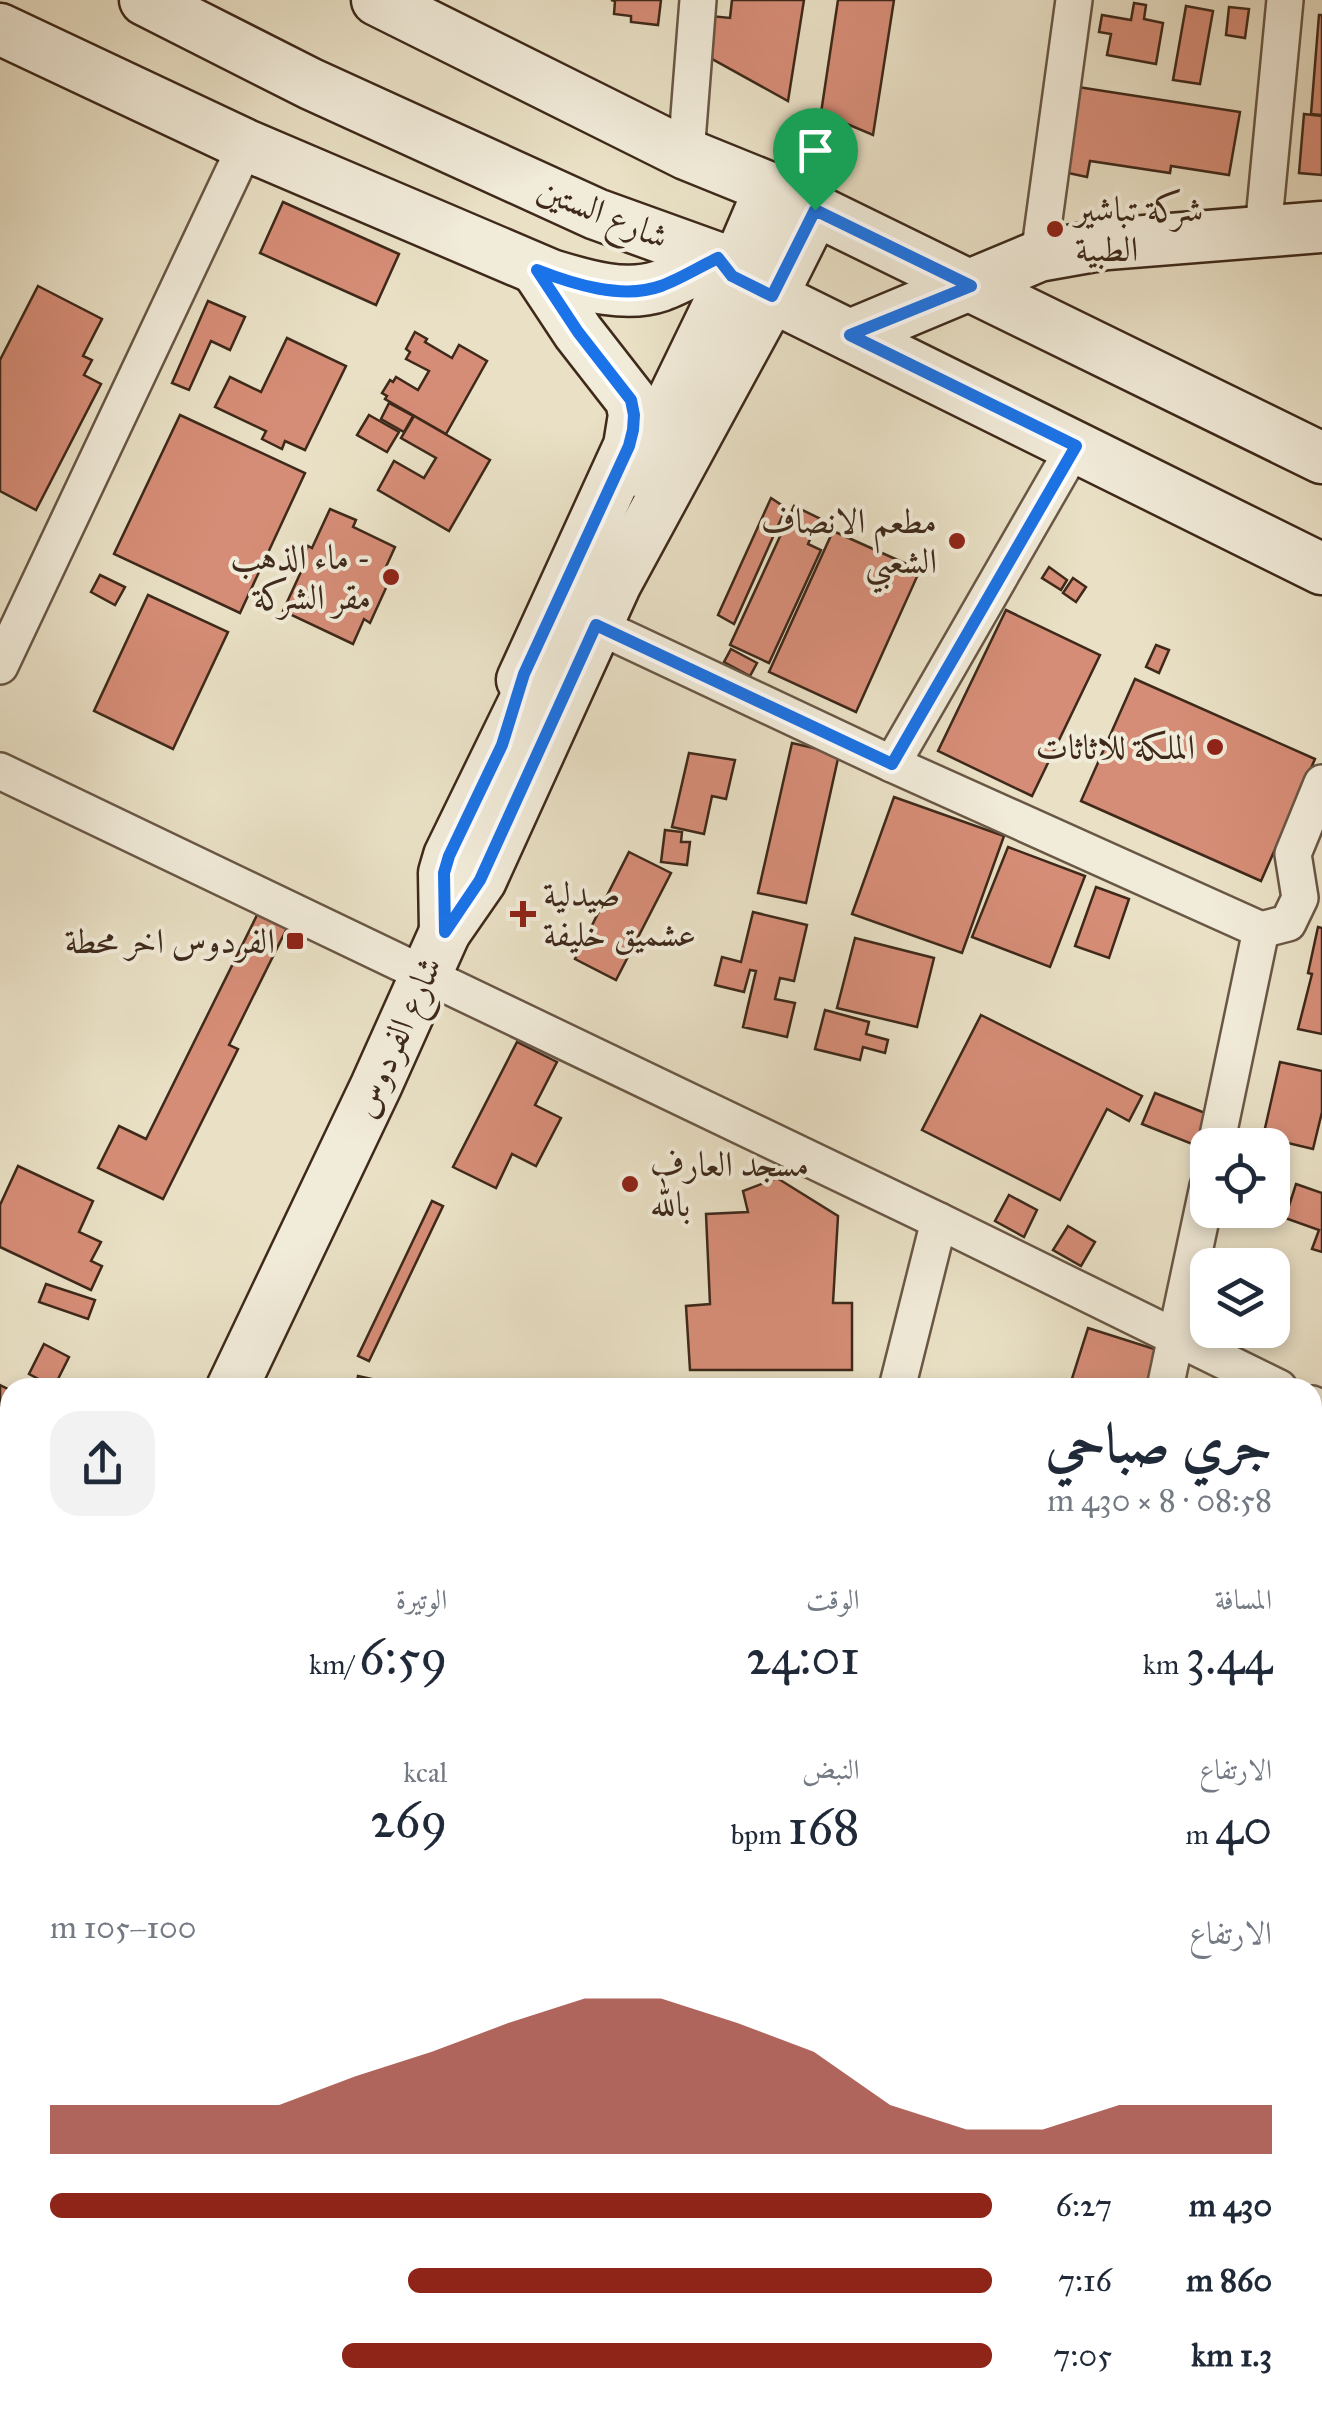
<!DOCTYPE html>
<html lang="ar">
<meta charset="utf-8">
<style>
:root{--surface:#fff;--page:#f2f2f3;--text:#1f2937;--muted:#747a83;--accent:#8f2418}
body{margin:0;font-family:"IM FELL Great Primer",Amiri,serif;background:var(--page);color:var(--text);direction:rtl;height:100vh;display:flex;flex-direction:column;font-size:38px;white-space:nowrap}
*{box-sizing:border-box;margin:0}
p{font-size:32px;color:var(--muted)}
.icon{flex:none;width:55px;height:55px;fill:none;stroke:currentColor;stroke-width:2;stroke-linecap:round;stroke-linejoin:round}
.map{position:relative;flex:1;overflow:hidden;direction:ltr}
.sheet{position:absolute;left:0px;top:1378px;width:1322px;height:1038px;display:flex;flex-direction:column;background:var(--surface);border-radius:30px 30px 0 0;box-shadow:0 5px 15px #0003;direction:rtl}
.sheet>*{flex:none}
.buttons{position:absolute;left:1190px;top:1128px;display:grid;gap:20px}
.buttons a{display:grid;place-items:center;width:100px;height:100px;border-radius:20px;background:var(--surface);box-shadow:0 5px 15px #0003;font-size:50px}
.pin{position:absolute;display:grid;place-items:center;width:85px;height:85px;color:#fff;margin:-102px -42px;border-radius:50% 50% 50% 0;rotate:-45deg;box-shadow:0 0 10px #0007}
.pin .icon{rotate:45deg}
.round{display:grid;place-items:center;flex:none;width:105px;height:105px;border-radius:30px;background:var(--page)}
.head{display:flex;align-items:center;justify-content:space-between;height:170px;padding:0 50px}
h1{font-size:55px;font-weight:600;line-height:75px}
.metrics{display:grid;grid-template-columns:repeat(3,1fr);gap:15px;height:170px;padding:10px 50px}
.metrics div{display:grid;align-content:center}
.metrics b{font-size:50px;font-weight:600}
.metrics small{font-size:28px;font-weight:400}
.metrics p{font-size:28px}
.chart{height:280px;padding:20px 50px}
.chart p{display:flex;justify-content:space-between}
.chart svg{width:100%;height:180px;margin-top:10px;fill:var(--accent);opacity:.7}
ul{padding:0 50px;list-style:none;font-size:32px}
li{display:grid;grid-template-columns:160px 120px 1fr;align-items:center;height:75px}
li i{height:25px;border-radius:12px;background:var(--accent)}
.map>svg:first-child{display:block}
.building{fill:#d68d77;stroke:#3e291a;stroke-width:2.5}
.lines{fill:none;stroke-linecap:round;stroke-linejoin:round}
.street-casing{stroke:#695745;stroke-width:40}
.secondary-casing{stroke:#3e291a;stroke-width:55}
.street{stroke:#f1ebd9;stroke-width:35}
.secondary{stroke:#f1ebd9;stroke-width:50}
.route-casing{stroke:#fff;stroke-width:20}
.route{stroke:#1a73e8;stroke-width:12}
.poi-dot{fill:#8f2418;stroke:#f1ebd9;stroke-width:4}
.labels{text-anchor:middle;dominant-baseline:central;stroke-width:8;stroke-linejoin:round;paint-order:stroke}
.poi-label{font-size:35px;fill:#3e291a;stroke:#f1ebd9;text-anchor:end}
.street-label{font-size:35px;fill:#3e291a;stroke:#f1ebd9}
</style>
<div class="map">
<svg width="1322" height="2413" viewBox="0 0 1322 2413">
<rect width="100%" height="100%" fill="#e9e0c5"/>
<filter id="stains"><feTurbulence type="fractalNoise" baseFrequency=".002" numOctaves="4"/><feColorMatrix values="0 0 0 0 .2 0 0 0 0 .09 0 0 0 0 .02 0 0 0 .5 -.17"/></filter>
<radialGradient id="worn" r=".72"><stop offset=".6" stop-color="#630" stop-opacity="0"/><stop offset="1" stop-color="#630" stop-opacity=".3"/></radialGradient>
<!-- building -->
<g class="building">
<path d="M611,0H661L658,25L631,22V16L614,14L615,1Z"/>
<path d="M732,0H804L788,101L705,55L711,16L730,18Z"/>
<path d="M838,0H894L873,135L821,113Z"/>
<path d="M1134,3L1146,5L1144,19L1163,23L1156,64L1107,55L1111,34L1099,32L1102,15L1131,20Z"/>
<path d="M1186,6L1213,11L1200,84L1173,80Z"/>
<path d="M1229,7L1249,9L1245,38L1226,35Z"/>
<path d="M1319,15H1322V115L1311,114Z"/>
<path d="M1065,85L1240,112L1229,175L1171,166L1170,173L1090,161L1087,177L1068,173Z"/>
<path d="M1304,114L1322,116V175L1299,173Z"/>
<path d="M283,202L399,254L376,305L260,253Z"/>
<path d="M38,286L102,319L83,356L92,360L84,375L101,384L36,510L0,491V360Z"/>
<path d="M208,301L245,317L230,350L211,341L189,390L172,383Z"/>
<path d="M415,332L427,339L425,342L452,358L459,345L487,361L446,434L385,399L387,396L382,393L390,380L393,382L396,377L418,390L429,371L406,359L410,352L406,349Z"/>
<path d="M287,338L346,366L305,450L285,441L282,449L262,439L266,431L215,407L230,377L261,392Z"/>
<path d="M389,403L413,416L404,432L381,419Z"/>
<path d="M180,415L305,473L240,613L114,554Z"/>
<path d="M369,415L399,432L387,452L357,435Z"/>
<path d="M414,416L490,460L449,531L378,490L394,461L424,478L436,458L401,438Z"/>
<path d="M771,498L786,508L734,624L718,615Z"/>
<path d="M794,506L819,518L808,544L821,550L769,663L730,645Z"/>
<path d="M330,509L356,520L353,527L395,547L385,569L391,577L370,623L364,619L353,644L283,611L305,563L302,560L308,546L312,548Z"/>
<path d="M833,531L920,570L856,712L769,672Z"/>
<path d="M1049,567L1067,580L1061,590L1042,578Z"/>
<path d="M100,575L125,587L115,605L91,592Z"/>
<path d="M1073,578L1086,587L1076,602L1063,593Z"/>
<path d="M148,595L228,632L173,749L94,711Z"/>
<path d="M1006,610L1100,655L1032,796L938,751Z"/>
<path d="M1156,645L1169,650L1159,673L1146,667Z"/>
<path d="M731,649L757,663L750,676L724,662Z"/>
<path d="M1135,679L1315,759L1261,881L1081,801Z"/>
<path d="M792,743L839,754L806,903L758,893Z"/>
<path d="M689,753L735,760L726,799L712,796L704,834L672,827Z"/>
<path d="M894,797L1004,836L962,953L852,914Z"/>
<path d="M665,830L682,832L681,842H690L687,865L661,862Z"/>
<path d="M1008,847L1085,876L1050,967L972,937Z"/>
<path d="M629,852L671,873L616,980L575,959Z"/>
<path d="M1096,887L1129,899L1109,958L1075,946Z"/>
<path d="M260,909L289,924L229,1045L238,1049L163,1199L98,1168L119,1126L146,1139Z"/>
<path d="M753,912L807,925L794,981L780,978L775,999L795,1003L787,1037L743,1027L756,971L750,970L744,992L715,985L722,957L741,962Z"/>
<path d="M1318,927L1322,928V1034L1298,1029L1312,974L1308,973Z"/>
<path d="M855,938L934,958L917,1027L837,1008Z"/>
<path d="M825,1010L869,1022L866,1034L888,1040L885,1053L863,1047L860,1060L815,1049Z"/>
<path d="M981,1015L1142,1096L1129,1121L1107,1109L1060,1200L922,1130Z"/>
<path d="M517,1042L557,1062L535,1105L561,1118L536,1166L512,1154L496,1188L453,1167Z"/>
<path d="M1280,1062L1322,1071V1112L1313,1149L1263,1137Z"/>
<path d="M1155,1093L1210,1115L1197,1146L1142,1124Z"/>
<path d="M18,1166L93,1201L79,1232L101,1242L91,1261L102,1266L91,1290L0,1247V1205Z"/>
<path d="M777,1178L838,1216L833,1303H852V1370H690L686,1306L710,1304L706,1214L748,1212L743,1191Z"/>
<path d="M1296,1184L1322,1193V1252L1312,1249L1319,1230L1285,1218Z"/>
<path d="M1009,1195L1037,1210L1024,1237L995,1221Z"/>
<path d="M432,1201L443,1206L369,1361L358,1356Z"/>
<path d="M1068,1226L1095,1242L1081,1266L1053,1250Z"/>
<path d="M46,1284L95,1300L88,1319L39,1302Z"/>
<path d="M1088,1328L1170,1354L1159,1388H1069Z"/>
<path d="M44,1344L69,1357L54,1387L29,1374Z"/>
<path d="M358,1376L412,1388H356Z"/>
<path d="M0,1385L10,1390V1483L0,1478Z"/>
<path d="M1322,1616V1711L1312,1706V1634Z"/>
<path d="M1312,1762L1322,1765V1828L1312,1858Z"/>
<path d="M1312,1916L1322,1919V1995L1312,1992Z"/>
<path d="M1312,2017L1322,2020V2088L1312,2085Z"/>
<path d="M1312,2193L1322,2195L1312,2240Z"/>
<path d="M81,2405H225L223,2413H85L80,2412Z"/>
<path d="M306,2405L325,2408V2405H378L376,2413H304Z"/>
<path d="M429,2405H473L480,2406L478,2413H427Z"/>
<path d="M738,2405H839L837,2413H736Z"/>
<path d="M954,2405H1024L1023,2413H953Z"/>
</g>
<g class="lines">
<!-- street casing -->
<g class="street-casing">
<g id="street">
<path d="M686,154L698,0"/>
<path d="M1263,231L1285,0"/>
<path d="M1039,256L1074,0"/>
<path d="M596,625L892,764L1261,930"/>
<path d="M0,666L246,145"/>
<path d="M892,764L1075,446"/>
<path d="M0,771L939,1221L1279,1388"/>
<path d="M1216,1145L1261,930L1288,923L1300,898L1293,854L1322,783"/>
<path d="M897,1388L939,1221"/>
<path d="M1165,1388L1208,1186"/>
<path d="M1312,1404L1322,1408"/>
<path d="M0,1699L10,1703"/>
<path d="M1312,1748L1322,1752"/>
<path d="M0,2235L10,2238"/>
<path d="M1312,2392L1322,2394"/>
<path d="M539,2405L566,2413"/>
<path d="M261,2413V2405"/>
<path d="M914,2413L916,2405"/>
</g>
</g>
<!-- secondary casing -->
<g class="secondary-casing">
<g id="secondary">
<path d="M145,0L311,84L596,214L718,258L732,277L1322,569"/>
<path d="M377,0L686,154L770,188L1322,458"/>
<path d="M0,29L246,145L551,275C584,285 625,298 660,286C680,279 699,267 718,258"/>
<path d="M850,335L1039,256L1107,244L1322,227"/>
<path d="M638,471L732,277L770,188"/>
<path d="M522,680L629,446L634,415L631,400L578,332L537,270"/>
<path d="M445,932L444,873L449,856L547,655"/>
<path d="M232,1388L376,1086L445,932L481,880L616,583L772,296L815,210"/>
<path d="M0,2044L10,2001"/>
</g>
</g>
<!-- street -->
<use href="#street" class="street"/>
<!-- secondary -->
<use href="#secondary" class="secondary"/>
</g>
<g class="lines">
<!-- route casing -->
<g class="route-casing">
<path id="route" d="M815,210L971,286L850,335L1076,446L892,764L596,625L480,880L445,932L444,873L449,856L502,745L524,674L629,446L633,430L634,415L631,400L578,332L537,270C573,284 622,300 661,286C680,279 699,267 718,258L732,276L772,296Z"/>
</g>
<!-- route -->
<use href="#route" class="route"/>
</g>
<!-- markers -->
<g class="poi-dot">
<circle cx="1055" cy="229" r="10"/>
<circle cx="957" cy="541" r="10"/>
<circle cx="391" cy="577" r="10"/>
<circle cx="1215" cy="747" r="10"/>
<path d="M518 899h10v10h10v10h-10v10h-10v-10h-10v-10h10z"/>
<rect x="285" y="931" width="20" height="20" rx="5"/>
<circle cx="630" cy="1184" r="10"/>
</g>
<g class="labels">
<!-- poi labels -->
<g class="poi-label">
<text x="1075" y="209" text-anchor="start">شركة تباشير<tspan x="1075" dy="40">الطبية</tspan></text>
<text x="937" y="521">مطعم الانصاف<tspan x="937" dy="40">الشعبي</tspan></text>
<text x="371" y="557">ماء الذهب -<tspan x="371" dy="40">مقر الشركة</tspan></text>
<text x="1195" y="747">الملكة للاثاثات</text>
<text x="543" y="894" text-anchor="start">صيدلية<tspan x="543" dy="40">عشميق خليفة</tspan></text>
<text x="275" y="941">الفردوس اخر محطة</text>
<text x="650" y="1164" text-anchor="start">مسجد العارف<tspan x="650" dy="40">بالله</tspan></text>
</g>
<!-- street labels -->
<g class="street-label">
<text transform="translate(603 213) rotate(22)">شارع الستين</text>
<text transform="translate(397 1037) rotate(-66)">شارع الفردوس</text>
</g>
</g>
<rect width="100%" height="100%" filter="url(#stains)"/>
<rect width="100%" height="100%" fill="url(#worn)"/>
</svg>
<div class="buttons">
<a><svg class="icon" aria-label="locate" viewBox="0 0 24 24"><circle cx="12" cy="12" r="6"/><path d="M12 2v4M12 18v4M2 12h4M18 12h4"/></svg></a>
<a><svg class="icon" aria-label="layers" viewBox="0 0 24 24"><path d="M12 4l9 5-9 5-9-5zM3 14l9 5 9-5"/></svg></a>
</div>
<div class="pin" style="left:815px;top:210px;background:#1e9e55"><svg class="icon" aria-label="arrive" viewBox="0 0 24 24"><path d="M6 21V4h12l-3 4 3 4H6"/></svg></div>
<section class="sheet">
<div class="head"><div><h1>جري صباحي</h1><p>08:58 · 8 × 430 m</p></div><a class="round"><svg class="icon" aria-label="share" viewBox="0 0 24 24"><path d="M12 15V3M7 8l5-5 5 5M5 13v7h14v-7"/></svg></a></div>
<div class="metrics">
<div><p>المسافة</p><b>3.44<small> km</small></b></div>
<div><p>الوقت</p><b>24:01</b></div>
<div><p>الوتيرة</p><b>6:59<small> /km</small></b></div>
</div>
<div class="metrics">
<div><p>الارتفاع</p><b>40<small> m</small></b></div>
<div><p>النبض</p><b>168<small> bpm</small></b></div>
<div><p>kcal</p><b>269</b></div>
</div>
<div class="chart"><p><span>الارتفاع</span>100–105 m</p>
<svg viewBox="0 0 160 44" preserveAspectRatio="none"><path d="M0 44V32L10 32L20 32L30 32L40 25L50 19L60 12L70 6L80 6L90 12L100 19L110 32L120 38L130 38L140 32L150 32L160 32V44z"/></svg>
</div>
<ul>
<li><b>430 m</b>6:27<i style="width:100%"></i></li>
<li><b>860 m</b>7:16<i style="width:62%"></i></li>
<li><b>1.3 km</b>7:05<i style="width:69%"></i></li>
</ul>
</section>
</div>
